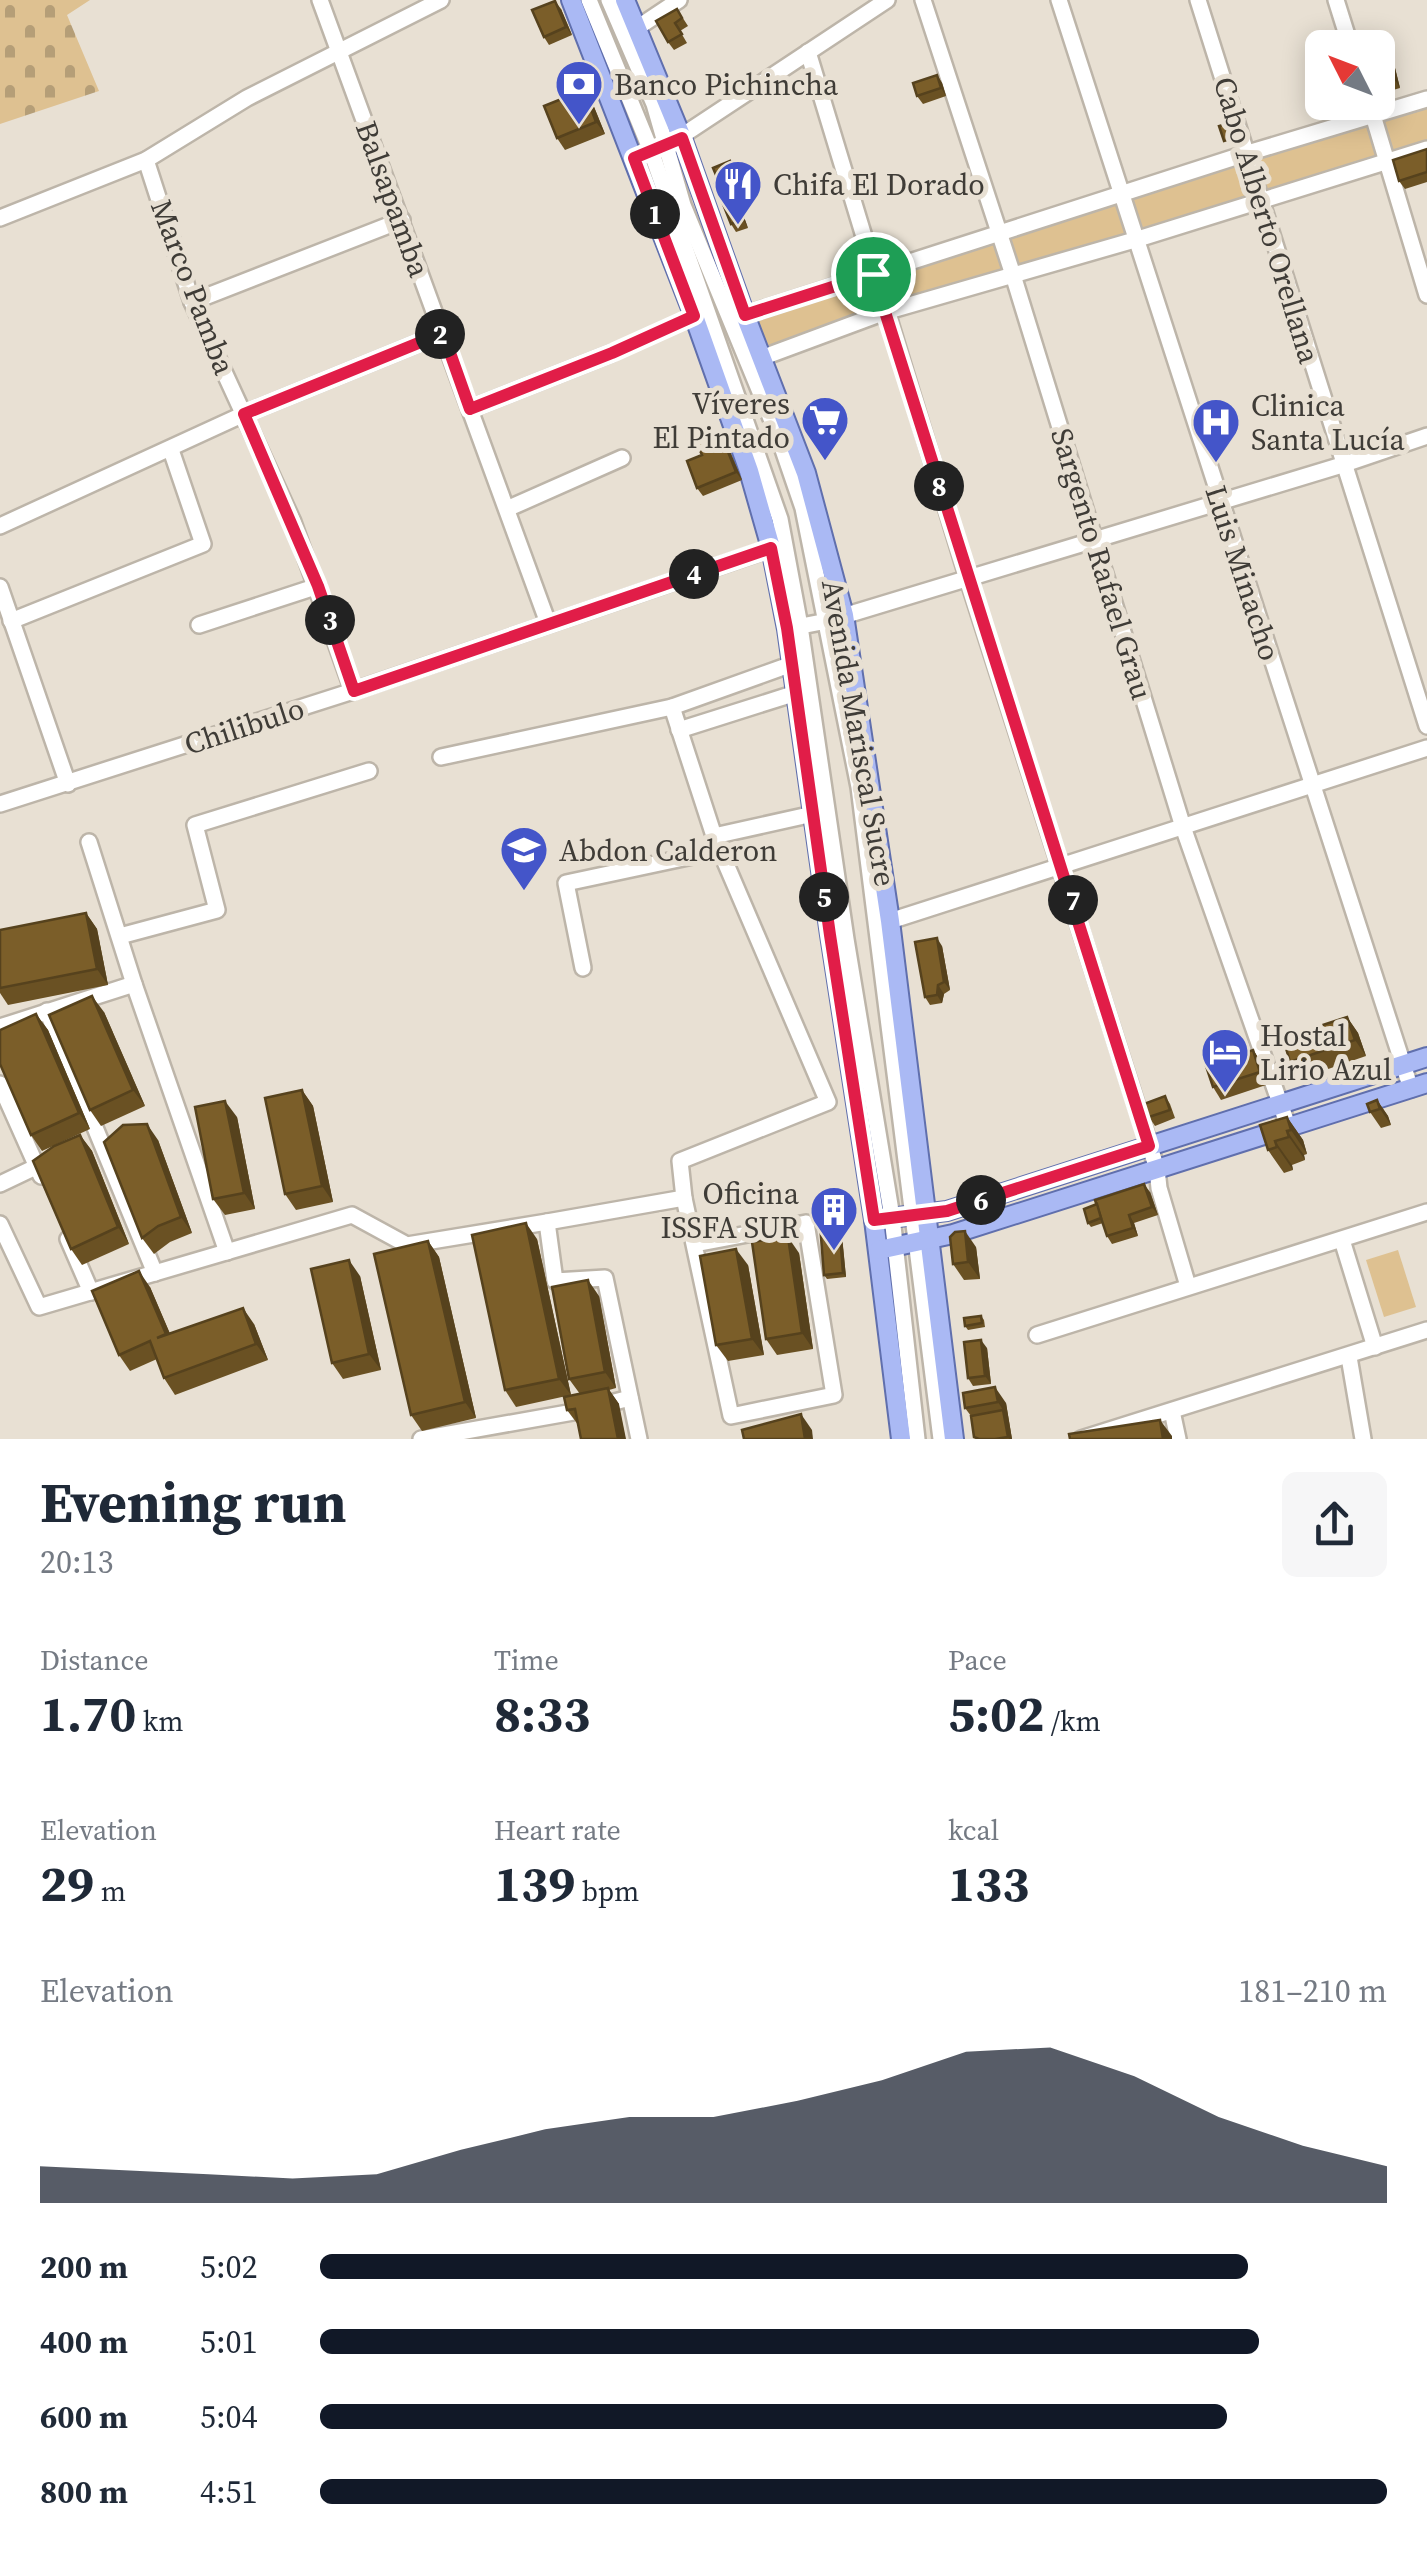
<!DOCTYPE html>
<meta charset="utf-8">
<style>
:root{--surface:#fff;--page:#f6f6f7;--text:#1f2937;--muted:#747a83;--accent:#111827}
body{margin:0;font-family:"Source Serif 4",serif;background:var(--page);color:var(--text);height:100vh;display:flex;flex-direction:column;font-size:38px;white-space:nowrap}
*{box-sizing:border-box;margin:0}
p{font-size:32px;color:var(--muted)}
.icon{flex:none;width:55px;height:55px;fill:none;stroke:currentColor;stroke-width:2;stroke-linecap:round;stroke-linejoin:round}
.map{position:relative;height:1439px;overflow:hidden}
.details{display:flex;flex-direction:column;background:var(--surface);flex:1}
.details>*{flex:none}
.needle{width:65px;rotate:312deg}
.buttons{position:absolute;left:1305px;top:30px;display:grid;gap:20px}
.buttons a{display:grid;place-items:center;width:90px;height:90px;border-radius:15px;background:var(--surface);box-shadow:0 5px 25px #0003;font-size:50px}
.pin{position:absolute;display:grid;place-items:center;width:85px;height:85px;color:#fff;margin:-42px;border:5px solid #fff;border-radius:50%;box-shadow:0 2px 10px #0007}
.km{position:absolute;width:50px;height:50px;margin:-25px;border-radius:50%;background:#222;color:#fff;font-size:28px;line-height:50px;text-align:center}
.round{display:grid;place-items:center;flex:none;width:105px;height:105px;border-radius:15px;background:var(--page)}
.overview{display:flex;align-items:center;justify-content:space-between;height:170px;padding:0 40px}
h1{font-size:55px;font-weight:700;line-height:75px}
.metrics{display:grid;grid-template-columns:repeat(3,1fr);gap:15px;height:170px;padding:10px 40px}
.metrics div{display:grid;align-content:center}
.metrics b{font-size:50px;font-weight:700}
.metrics small{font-size:28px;font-weight:400}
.metrics p{font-size:28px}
.chart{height:280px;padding:20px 40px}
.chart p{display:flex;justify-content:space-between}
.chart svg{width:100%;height:180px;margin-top:10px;fill:var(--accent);opacity:.7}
ul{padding:0 40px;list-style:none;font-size:32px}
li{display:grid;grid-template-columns:160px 120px 1fr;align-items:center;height:75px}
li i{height:25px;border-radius:12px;background:var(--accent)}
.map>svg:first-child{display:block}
.cemetery{fill:url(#cemetery-stones)}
.green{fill:#dec191}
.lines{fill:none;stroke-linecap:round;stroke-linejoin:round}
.minor-casing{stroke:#bdb5a9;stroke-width:20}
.major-casing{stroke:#606fad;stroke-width:22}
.path{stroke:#948f85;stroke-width:2.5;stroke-dasharray:5 5;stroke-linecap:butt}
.minor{stroke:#fff;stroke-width:15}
.major{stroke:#aab9f4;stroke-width:18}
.wall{fill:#6a5123}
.shaded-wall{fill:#56421d}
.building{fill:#7b5e29;stroke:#56421d;stroke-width:2.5}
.route-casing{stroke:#fff;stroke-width:20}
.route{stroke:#e11d48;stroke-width:12}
.labels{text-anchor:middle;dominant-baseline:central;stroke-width:10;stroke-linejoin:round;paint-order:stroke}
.poi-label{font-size:30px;fill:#3f3c37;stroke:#e8e0d3;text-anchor:start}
.street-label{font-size:30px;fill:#3f3c37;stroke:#e8e0d3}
</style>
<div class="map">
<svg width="1427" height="1439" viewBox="0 0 1427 1439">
<defs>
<pattern id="cemetery-stones" width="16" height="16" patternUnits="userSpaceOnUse" patternTransform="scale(2.5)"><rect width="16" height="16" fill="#dec191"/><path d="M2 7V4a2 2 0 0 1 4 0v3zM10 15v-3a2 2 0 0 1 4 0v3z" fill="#b59e77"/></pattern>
</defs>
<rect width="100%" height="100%" fill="#e8e0d3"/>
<!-- cemetery -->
<path class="cemetery" d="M0,0H90L67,15L99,91L0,124Z"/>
<!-- green -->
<g class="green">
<path d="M1427,99V149L761,358L745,315Z"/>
<path d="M1398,1250L1416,1307L1384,1317L1366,1260Z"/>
</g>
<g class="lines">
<!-- minor casing -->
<g class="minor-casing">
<g id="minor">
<path d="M320,0L548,623"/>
<path d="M589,0L651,151L780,519L800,626L846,939L892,1217L917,1439"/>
<path d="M609,0L654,104L683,205L779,438L803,508L859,787L941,1439"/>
<path d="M923,0L1013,275L1183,827L1288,1126"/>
<path d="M1059,0L1411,1089"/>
<path d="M1198,0L1427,726"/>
<path d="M1336,0L1351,48"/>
<path d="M637,28L679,0"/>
<path d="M808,52L967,576L1157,1169L1159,1188L1188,1286"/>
<path d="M1369,102L1427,295"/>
<path d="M674,141L887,0"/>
<path d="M146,160L192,302L293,522L353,691"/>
<path d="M0,218L146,160L247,98L441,0"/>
<path d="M192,302L402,220"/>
<path d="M745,315L1248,153L1427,99"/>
<path d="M761,358L885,312L1138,239L1427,149"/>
<path d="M470,409L612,353"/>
<path d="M507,509L622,458"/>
<path d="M0,526L244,414L443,333"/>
<path d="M0,587L68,784"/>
<path d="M11,621L203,544L171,450"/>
<path d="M199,625L318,586"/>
<path d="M791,628L827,621L1342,465L1427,436"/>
<path d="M672,707L714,836L828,1102L680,1161L684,1198"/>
<path d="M679,730L796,693"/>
<path d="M441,757L672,707L792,664"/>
<path d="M0,804L353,691L781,545"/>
<path d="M714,836L813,814"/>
<path d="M89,842L134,984L227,1252"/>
<path d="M890,921L1427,748"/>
<path d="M120,936L217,910L195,825L369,771"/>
<path d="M583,968L566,883L721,850"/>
<path d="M47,1011L155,1273"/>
<path d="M0,1027L134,984"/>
<path d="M0,1084L41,1176"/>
<path d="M0,1184L42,1164"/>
<path d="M547,1222L684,1198L731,1416L834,1395L806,1223L695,1244"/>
<path d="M0,1224L39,1307L352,1215L407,1245L547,1222L555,1281L605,1278L639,1439"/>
<path d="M68,1239L91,1292"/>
<path d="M1342,1240L1375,1347"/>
<path d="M1037,1335L1427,1212"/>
<path d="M1349,1357L1363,1439"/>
<path d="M1172,1411L1178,1439"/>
<path d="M421,1439L579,1411L630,1398"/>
<path d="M1081,1439L1427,1330"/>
</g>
</g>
<!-- major casing -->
<g class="major-casing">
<g id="major">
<path d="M571,0L694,316L749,471L771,548L787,629L830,935L874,1220L901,1439"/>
<path d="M625,0L682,138L745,315L806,473L844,615L890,921L954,1439"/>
<path d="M874,1220L947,1211L1427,1057"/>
<path d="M879,1250L953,1234L1427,1083"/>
</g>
</g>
<!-- path -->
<path class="path" d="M626,346L679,323"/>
<!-- minor -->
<use href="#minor" class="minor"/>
<!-- major -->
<use href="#major" class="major"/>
</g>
<!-- wall -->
<g class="wall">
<path d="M561,9L572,35L549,45L544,37Z"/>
<path d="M677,9L688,26L680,31L687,43L674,50L668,42Z"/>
<path d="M1378,54L1393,60L1400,88L1379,94L1378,93Z"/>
<path d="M937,75L942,83L946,96L923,104L917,96Z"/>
<path d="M584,90L592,102L605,134L565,150L557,138Z"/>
<path d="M1427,149V182L1405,189L1399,181Z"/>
<path d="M730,161L735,172L718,179L716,175Z"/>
<path d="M744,183L753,204L741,209L748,228L736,232L731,224L715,184Z"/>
<path d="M721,434L726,442L742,480L703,496L697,488L702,455Z"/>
<path d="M86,913L97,929L108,985L8,1005L0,993V930Z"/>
<path d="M942,946L950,990L944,994L942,1003L930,1005L925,997Z"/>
<path d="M104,1012L145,1106L101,1126L90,1110Z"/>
<path d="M36,1014L48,1030L90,1129L42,1151L31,1135Z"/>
<path d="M1347,1017L1358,1033L1366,1056L1302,1078L1290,1062Z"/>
<path d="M1253,1050L1262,1063L1269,1084L1221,1100L1213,1087Z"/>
<path d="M302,1090L313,1106L333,1202L296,1210L285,1194Z"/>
<path d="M1165,1096L1170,1104L1175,1118L1155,1126L1149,1117Z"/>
<path d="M1377,1100L1388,1116L1391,1125L1381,1128L1370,1112Z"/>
<path d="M237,1117L255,1209L225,1215L213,1199Z"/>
<path d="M1287,1117L1303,1140L1307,1154L1304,1155L1305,1160L1292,1165L1293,1170L1284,1173L1268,1150Z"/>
<path d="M80,1135L92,1151L129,1244L82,1265L71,1249Z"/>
<path d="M158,1140L192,1233L170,1242L154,1254L142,1238Z"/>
<path d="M1150,1192L1158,1215L1134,1223L1138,1236L1112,1244L1107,1236L1103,1223L1091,1227L1088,1223Z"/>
<path d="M841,1226L846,1277L827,1279L824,1275Z"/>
<path d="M537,1239L571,1395L516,1407L505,1390Z"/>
<path d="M428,1241L439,1257L476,1418L422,1431L411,1415Z"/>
<path d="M976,1247L980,1279L964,1280L953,1264Z"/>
<path d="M799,1253L813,1349L777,1355L766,1339Z"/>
<path d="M748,1265L764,1355L728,1361L716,1345Z"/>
<path d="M360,1276L381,1370L343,1379L332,1363Z"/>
<path d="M150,1287L170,1334L254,1324L268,1360L175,1395L164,1378L157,1359L130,1371L119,1355Z"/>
<path d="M599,1296L616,1388L609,1390L619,1404L579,1426L567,1410L580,1394L569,1379Z"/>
<path d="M981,1316L984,1320L985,1327L968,1330L965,1326Z"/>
<path d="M987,1348L991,1384L973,1386L968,1378Z"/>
<path d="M963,1393L1006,1403L1012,1439H976L971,1416L965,1408Z"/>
</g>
<!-- shaded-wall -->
<g class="shaded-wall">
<path d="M555,1L561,9L572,35L566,27Z"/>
<path d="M1387,51L1393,60L1400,88L1395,80Z"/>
<path d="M937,75L942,83L946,96L941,88Z"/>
<path d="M584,90L592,102L605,134L596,122Z"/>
<path d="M738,174L744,183L753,204L747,196Z"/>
<path d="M736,200L741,209L748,228L743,219Z"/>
<path d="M721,434L726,442L742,480L736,472Z"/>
<path d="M86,913L97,929L108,985L97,969Z"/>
<path d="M937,938L942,946L950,990L944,982Z"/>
<path d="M938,985L944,994L942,1003L937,995Z"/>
<path d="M92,996L104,1012L145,1106L133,1090Z"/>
<path d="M36,1014L48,1030L90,1129L79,1113Z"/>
<path d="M1347,1017L1358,1033L1366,1056L1355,1040Z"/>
<path d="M1253,1050L1262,1063L1269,1084L1260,1072Z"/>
<path d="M302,1090L313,1106L333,1202L322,1186Z"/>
<path d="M1377,1100L1388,1116L1391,1125L1380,1109Z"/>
<path d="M225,1101L237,1117L255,1209L244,1193Z"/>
<path d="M1287,1117L1303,1140L1307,1154L1291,1130Z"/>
<path d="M147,1124L158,1140L192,1233L181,1217Z"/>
<path d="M1287,1131L1304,1155L1305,1160L1289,1137Z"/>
<path d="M80,1135L92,1151L129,1244L118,1227Z"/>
<path d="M1275,1141L1292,1165L1293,1170L1277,1147Z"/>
<path d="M1144,1184L1150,1192L1158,1215L1152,1207Z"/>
<path d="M1129,1215L1134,1223L1138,1236L1133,1228Z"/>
<path d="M839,1222L841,1226L846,1277L843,1273Z"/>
<path d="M526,1223L537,1239L571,1395L559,1379Z"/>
<path d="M965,1231L976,1247L980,1279L968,1262Z"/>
<path d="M788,1237L799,1253L813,1349L802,1333Z"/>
<path d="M428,1241L439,1257L476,1418L465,1402Z"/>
<path d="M736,1249L748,1265L764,1355L752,1339Z"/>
<path d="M349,1260L360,1276L381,1370L369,1354Z"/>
<path d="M139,1271L150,1287L177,1350L166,1334Z"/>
<path d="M588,1280L599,1296L616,1388L605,1372Z"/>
<path d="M243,1308L254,1324L268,1360L256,1344Z"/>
<path d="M981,1340L987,1348L991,1384L985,1376Z"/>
<path d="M995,1387L1006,1403L1012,1439H1009L1008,1437L1003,1410L998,1402Z"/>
<path d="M608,1388L619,1404L626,1439H618Z"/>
<path d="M801,1414L812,1430L813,1439H805Z"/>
<path d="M1160,1420L1172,1436V1439H1163Z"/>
</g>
<!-- building -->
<g class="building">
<path d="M555,1L566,27L544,37L532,10Z"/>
<path d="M677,9L682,18L675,23L682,34L668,42L656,21Z"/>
<path d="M1387,51L1395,80L1378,85V54Z"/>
<path d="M937,75L941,88L917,96L913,83Z"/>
<path d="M584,90L596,122L557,138L544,106Z"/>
<path d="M1226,124L1231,139L1224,141L1219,126Z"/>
<path d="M1427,149V172L1399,181L1393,160Z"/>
<path d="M730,161L732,168L716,175L713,168Z"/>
<path d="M738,174L747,196L736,200L743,219L731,224L715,184Z"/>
<path d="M721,434L736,472L697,488L687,461L702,455L697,444Z"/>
<path d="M86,913L97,969L0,988V930Z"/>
<path d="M937,938L944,982L938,985L937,995L925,997L915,942Z"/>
<path d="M92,996L133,1090L90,1110L49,1015Z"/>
<path d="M36,1014L79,1113L31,1135L0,1064V1030Z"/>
<path d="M1347,1017L1355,1040L1290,1062L1283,1038Z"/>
<path d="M1253,1050L1260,1072L1213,1087L1206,1066Z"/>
<path d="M302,1090L322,1186L285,1194L265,1098Z"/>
<path d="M1165,1096L1170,1110L1149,1117L1144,1104Z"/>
<path d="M1377,1100L1380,1109L1370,1112L1367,1104Z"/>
<path d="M225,1101L244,1193L213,1199L195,1107Z"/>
<path d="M1287,1117L1291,1130L1287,1131L1289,1137L1275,1141L1277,1147L1268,1150L1260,1125Z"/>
<path d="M147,1124L181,1217L158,1226L142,1238L104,1142L123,1125Z"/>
<path d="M80,1135L118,1227L71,1249L33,1161L54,1146Z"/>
<path d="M1144,1184L1152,1207L1129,1215L1133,1228L1107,1236L1095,1200Z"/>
<path d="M1097,1204L1101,1218L1088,1223L1084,1209Z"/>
<path d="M839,1222L843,1273L824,1275L820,1224Z"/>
<path d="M526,1223L559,1379L505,1390L472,1235Z"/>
<path d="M965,1231L968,1262L953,1264L950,1237L955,1232Z"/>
<path d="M788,1237L802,1333L766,1339L752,1242Z"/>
<path d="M428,1241L465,1402L411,1415L374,1254Z"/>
<path d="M736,1249L752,1339L716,1345L700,1256Z"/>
<path d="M349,1260L369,1354L332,1363L311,1269Z"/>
<path d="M139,1271L166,1334L157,1338L243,1308L256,1344L164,1378L150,1341L119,1355L92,1291Z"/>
<path d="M588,1280L605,1372L569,1379L552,1287Z"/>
<path d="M981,1316L982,1323L965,1326L964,1318Z"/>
<path d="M981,1340L985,1376L968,1378L964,1342Z"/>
<path d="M995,1387L998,1402L965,1408L963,1393Z"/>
<path d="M608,1388L618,1439H581L575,1409L567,1410L564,1397Z"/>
<path d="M1003,1410L1008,1437L995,1439H979L974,1437L971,1416Z"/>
<path d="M801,1414L805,1439H744L742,1430Z"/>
<path d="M1160,1420L1163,1439H1070L1069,1434Z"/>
</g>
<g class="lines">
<!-- route casing -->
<g class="route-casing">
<path id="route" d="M682,138L745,315L873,274L1149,1146L947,1211L874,1220L830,935L787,628L771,548L354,691L318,586L244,414L443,333L470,409L612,353L694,316L634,158Z"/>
</g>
<!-- route -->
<use href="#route" class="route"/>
</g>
<!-- icons -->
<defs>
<g id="bank-pin" transform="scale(2.5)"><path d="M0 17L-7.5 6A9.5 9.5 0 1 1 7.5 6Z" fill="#4455c9" stroke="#e8e0d3"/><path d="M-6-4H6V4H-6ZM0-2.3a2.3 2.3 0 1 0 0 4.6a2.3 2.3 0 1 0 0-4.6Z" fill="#fff"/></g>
<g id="restaurant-pin" transform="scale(2.5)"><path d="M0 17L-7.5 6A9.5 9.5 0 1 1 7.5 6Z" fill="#4455c9" stroke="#e8e0d3"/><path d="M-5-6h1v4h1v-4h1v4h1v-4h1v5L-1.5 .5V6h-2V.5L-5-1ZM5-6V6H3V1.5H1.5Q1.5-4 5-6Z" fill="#fff"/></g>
<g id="supermarket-pin" transform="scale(2.5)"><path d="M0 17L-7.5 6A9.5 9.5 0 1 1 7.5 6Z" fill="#4455c9" stroke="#e8e0d3"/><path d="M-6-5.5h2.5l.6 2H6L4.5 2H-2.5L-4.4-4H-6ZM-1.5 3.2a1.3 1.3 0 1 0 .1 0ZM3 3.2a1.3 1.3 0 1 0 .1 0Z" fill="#fff"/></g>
<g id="hospital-pin" transform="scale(2.5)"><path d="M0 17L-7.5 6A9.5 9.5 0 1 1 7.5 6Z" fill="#4455c9" stroke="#e8e0d3"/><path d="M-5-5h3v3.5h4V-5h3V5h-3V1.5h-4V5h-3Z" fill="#fff"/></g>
<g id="school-pin" transform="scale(2.5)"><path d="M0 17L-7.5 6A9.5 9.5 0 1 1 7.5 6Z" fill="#4455c9" stroke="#e8e0d3"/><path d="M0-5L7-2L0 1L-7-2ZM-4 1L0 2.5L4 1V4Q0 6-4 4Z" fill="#fff"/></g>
<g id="hotel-pin" transform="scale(2.5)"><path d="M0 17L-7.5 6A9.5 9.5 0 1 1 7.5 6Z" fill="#4455c9" stroke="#e8e0d3"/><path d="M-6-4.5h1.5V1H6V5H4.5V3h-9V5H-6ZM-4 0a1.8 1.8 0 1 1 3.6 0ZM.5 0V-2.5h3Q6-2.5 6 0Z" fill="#fff"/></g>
<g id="building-pin" transform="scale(2.5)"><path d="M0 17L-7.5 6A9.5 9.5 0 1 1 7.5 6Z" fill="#4455c9" stroke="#e8e0d3"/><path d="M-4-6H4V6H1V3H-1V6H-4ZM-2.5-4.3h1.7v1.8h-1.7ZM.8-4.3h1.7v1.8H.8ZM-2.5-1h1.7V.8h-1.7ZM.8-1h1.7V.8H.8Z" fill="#fff"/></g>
</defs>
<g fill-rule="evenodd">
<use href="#bank-pin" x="579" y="84"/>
<use href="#restaurant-pin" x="738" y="184"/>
<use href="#supermarket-pin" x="825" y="420"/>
<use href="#hospital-pin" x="1216" y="422"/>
<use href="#school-pin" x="524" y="850"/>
<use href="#hotel-pin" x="1225" y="1052"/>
<use href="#building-pin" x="834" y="1210"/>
</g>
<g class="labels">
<!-- poi labels -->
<g class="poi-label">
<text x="614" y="84">Banco Pichincha</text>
<text x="773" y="184">Chifa El Dorado</text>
<text x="790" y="403" text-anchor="end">Víveres<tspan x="790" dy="34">El Pintado</tspan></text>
<text x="1251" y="405">Clinica<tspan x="1251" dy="34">Santa Lucía</tspan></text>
<text x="559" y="850">Abdon Calderon</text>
<text x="1260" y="1035">Hostal<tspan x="1260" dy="34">Lirio Azul</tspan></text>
<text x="799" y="1193" text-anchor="end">Oficina<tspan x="799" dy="34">ISSFA SUR</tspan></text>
</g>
<!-- street labels -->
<g class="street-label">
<text transform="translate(393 199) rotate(70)">Balsapamba</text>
<text transform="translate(1267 220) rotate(73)">Cabo Alberto Orellana</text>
<text transform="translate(193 287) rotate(69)">Marco Pamba</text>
<text transform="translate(1102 564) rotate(73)">Sargento Rafael Grau</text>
<text transform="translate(1243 573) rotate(72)">Luis Minacho</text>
<text transform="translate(244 726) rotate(-18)">Chilibulo</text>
<text transform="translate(859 733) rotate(80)">Avenida Mariscal Sucre</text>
</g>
</g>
</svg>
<div class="buttons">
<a><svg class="needle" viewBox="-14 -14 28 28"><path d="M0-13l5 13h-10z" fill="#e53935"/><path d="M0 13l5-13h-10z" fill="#747a83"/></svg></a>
</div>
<div class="pin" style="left:873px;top:274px;background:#1e9e55"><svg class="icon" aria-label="arrive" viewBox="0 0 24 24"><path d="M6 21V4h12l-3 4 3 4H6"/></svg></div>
<b class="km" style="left:655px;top:214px">1</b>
<b class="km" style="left:440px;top:334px">2</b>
<b class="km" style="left:330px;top:620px">3</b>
<b class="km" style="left:694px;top:574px">4</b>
<b class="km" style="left:824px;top:897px">5</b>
<b class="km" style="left:981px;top:1200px">6</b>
<b class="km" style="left:1073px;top:900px">7</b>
<b class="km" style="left:939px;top:486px">8</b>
</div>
<section class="details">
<div class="overview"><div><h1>Evening run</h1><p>20:13</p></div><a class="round"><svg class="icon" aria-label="share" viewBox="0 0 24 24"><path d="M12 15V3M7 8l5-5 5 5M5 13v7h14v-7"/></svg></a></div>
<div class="metrics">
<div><p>Distance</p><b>1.70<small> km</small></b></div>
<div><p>Time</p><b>8:33</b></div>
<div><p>Pace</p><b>5:02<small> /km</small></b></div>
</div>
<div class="metrics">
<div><p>Elevation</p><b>29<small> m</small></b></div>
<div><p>Heart rate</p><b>139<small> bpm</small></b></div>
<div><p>kcal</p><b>133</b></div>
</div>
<div class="chart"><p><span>Elevation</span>181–210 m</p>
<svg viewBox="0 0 160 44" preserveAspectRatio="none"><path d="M0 44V35L10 36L20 37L30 38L40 37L50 31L60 26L70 23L80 23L90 19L100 14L110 7L120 6L130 13L140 23L150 30L160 35V44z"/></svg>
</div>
<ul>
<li><b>200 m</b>5:02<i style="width:87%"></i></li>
<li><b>400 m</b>5:01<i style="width:88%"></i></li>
<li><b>600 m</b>5:04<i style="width:85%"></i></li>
<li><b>800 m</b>4:51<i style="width:100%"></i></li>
</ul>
</section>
